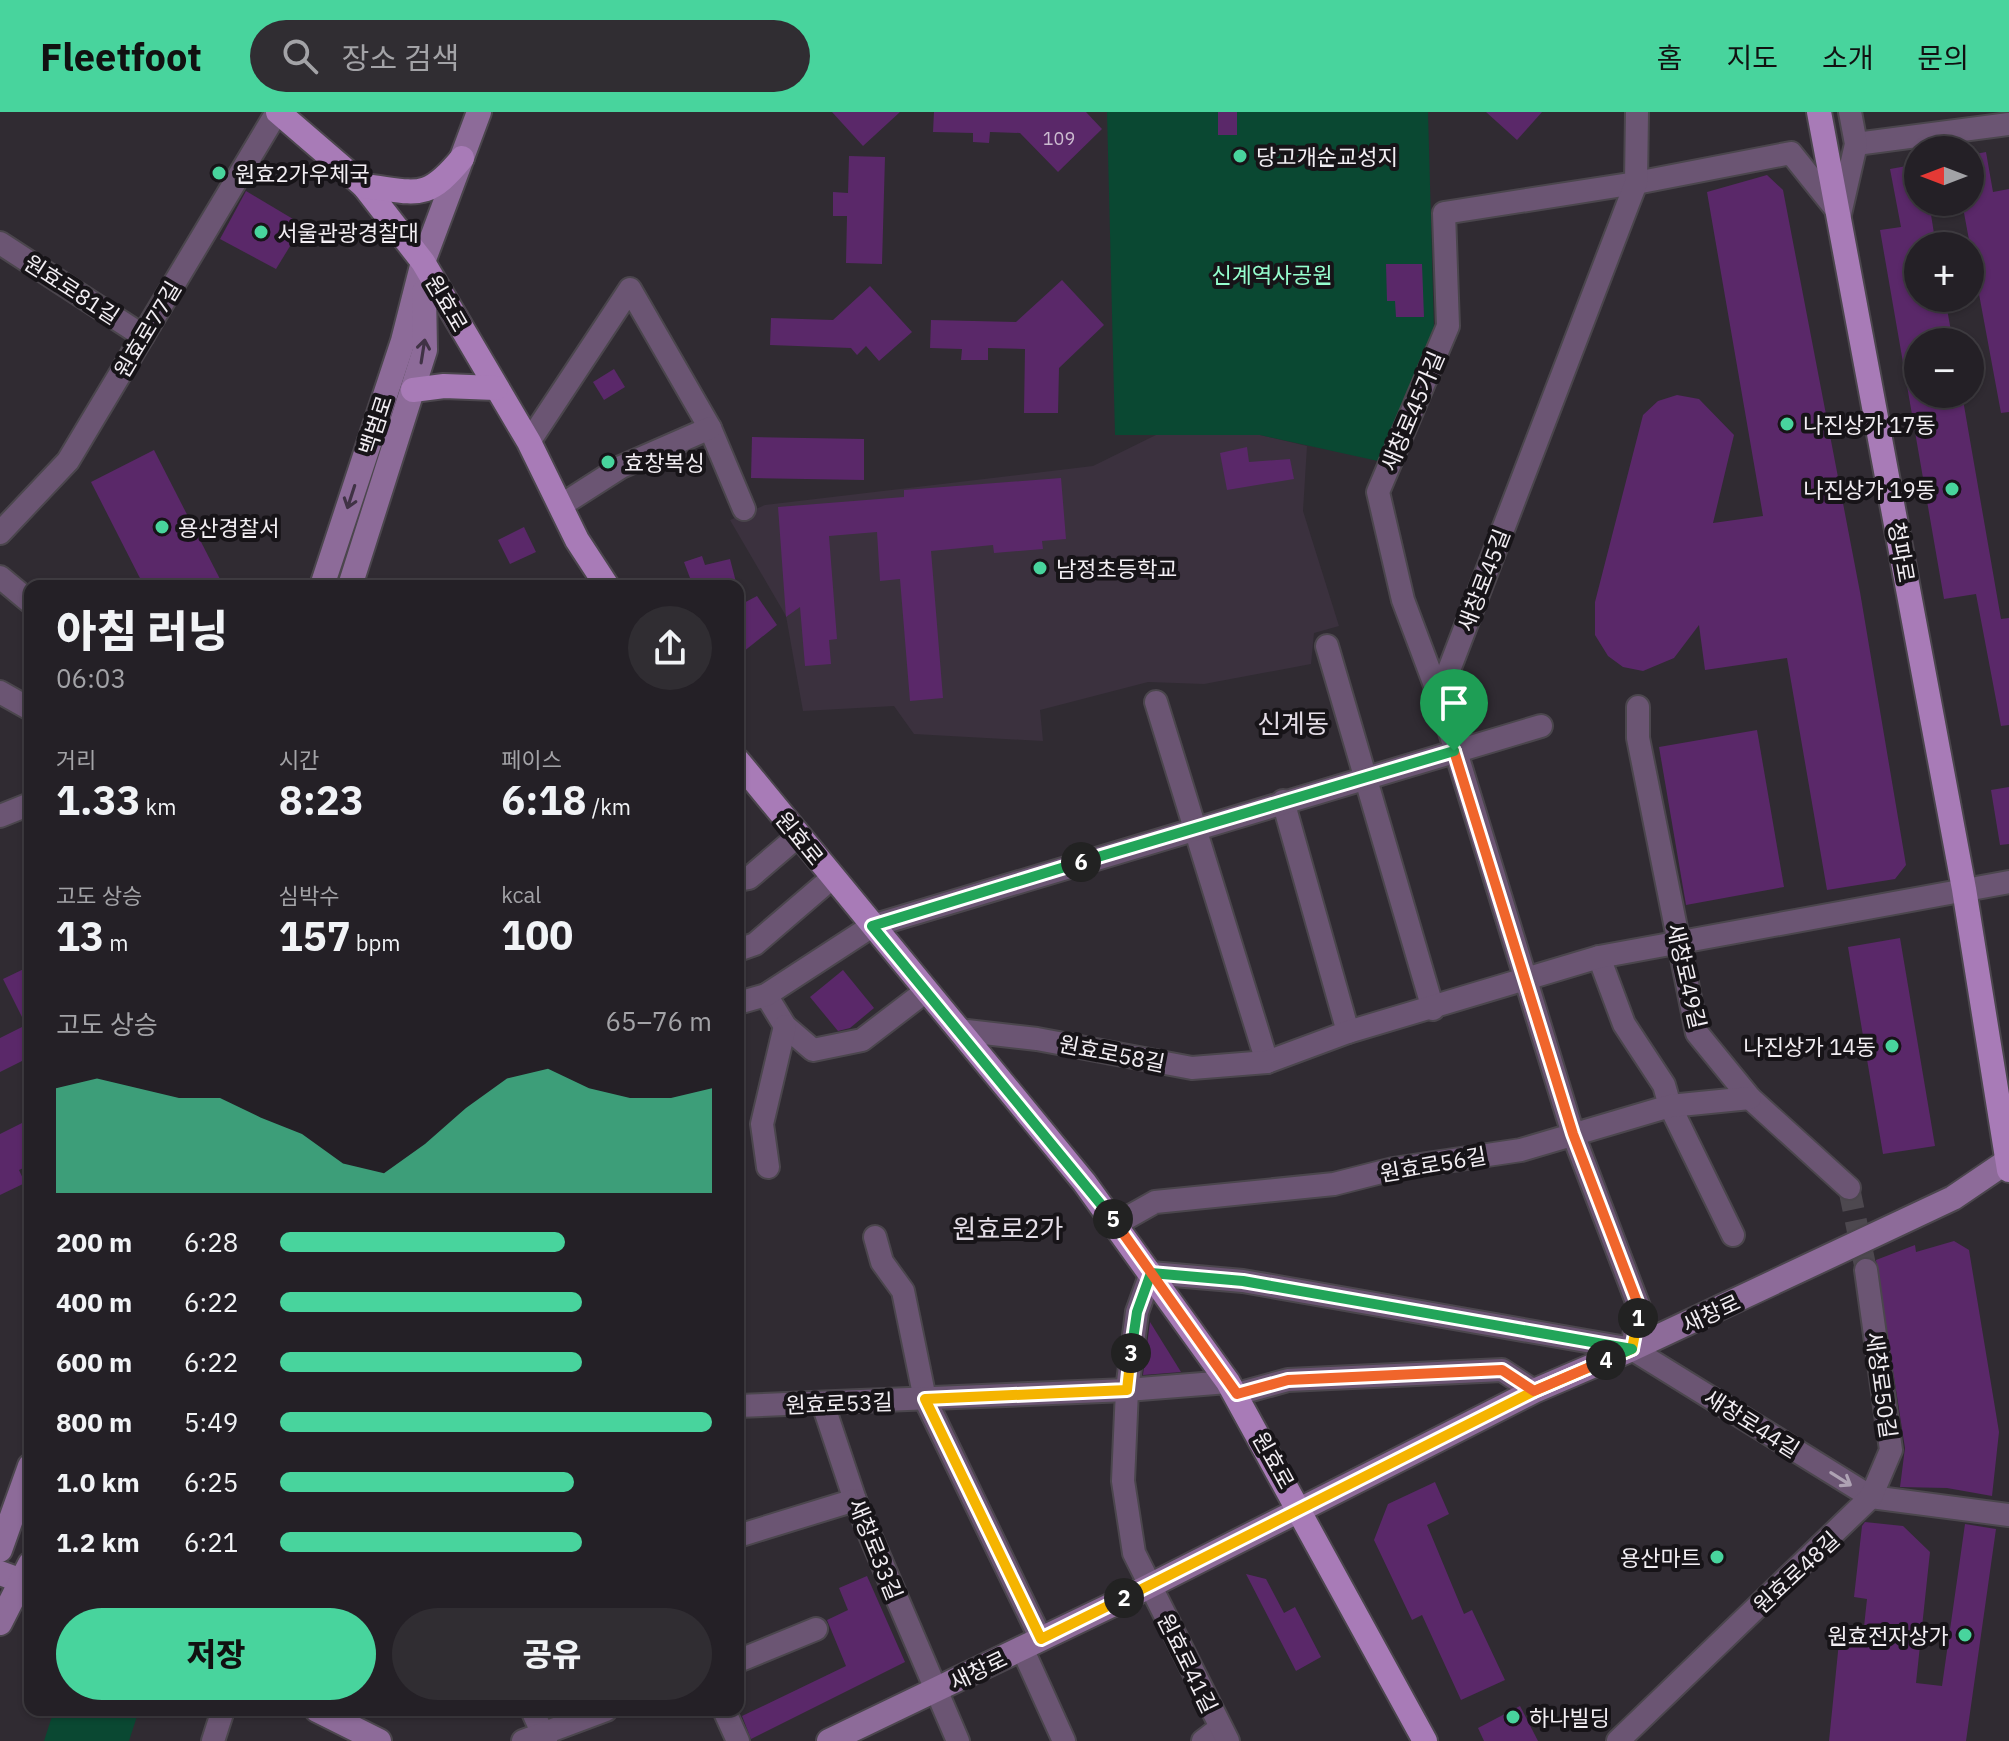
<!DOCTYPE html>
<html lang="ko">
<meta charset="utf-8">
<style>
:root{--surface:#242026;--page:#302d32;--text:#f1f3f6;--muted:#a3a3a7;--line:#413e43;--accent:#48d49d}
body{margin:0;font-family:"IBM Plex Sans","Noto Sans KR",sans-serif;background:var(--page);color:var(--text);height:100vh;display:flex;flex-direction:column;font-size:30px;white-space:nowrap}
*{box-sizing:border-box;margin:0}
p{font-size:26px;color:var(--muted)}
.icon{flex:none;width:44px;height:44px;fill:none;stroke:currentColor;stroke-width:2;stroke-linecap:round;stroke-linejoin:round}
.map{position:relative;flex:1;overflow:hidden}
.drawer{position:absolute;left:24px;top:468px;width:720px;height:1136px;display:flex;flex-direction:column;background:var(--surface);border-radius:16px;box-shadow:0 2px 6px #0004,0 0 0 2px var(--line)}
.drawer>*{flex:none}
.needle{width:52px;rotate:270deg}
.controls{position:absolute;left:1904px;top:24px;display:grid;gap:16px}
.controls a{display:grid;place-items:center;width:80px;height:80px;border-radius:50%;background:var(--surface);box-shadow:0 2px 6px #0004,0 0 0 2px var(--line);font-size:40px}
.pin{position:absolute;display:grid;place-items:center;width:68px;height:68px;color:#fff;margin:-82px -34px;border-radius:50% 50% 50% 0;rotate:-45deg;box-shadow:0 0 8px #0007}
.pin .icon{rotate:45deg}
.km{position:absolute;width:40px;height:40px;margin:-20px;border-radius:50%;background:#222;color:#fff;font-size:22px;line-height:40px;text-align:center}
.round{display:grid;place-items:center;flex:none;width:84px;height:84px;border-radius:42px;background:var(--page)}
.head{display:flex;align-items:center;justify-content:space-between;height:136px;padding:0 32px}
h1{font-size:44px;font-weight:800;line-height:60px}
.figures{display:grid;grid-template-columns:repeat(3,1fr);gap:12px;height:136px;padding:8px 32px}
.figures div{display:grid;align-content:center}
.figures b{font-size:40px;font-weight:800}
.figures small{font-size:22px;font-weight:400}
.figures p{font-size:22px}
.chart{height:224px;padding:16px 32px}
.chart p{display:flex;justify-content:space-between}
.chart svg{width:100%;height:144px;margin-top:8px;fill:var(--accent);opacity:.7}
.action{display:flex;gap:16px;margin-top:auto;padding:16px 32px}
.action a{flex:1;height:92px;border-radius:48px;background:var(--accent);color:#111;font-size:32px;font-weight:800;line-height:92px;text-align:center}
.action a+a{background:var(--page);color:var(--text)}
ul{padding:0 32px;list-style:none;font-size:26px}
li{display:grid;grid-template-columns:128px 96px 1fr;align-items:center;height:60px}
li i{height:20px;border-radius:10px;background:var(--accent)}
header{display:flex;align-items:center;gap:48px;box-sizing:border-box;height:112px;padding:0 40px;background:var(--accent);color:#111}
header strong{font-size:38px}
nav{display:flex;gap:44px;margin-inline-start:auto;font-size:28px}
.search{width:560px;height:72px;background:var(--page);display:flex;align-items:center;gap:20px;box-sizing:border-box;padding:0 28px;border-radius:44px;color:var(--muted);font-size:30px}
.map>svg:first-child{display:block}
.built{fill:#3b313e}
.green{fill:#0a4832}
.building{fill:#5a2869}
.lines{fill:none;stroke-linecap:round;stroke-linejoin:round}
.street-tunnel{stroke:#4d484f;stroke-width:22;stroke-dasharray:22 11;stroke-linecap:butt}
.street-casing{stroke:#4b464d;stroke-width:26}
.secondary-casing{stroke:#4b464d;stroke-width:28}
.primary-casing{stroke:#4b464d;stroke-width:28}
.street{stroke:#6b5573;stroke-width:22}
.secondary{stroke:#8d6b99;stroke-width:24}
.primary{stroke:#a87bb7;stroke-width:24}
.oneway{stroke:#403245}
.oneway2{stroke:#aea2b3}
.split-1-casing{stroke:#fff;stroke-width:16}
.split-2-casing{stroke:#fff;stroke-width:16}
.split-3-casing{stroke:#fff;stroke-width:16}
.split-4-casing{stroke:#fff;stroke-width:16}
.split-5-casing{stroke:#fff;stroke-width:16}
.split-6-casing{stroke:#fff;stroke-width:16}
.split-7-casing{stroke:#fff;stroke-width:16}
.split-1{stroke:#f0652b;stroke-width:10}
.split-2{stroke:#f5b400;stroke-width:10}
.split-3{stroke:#f5b400;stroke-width:10}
.split-4{stroke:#22a559;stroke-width:10}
.split-5{stroke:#f0652b;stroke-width:10}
.split-6{stroke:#22a559;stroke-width:10}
.split-7{stroke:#22a559;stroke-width:10}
.poi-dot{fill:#48d49d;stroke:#171418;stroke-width:3}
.labels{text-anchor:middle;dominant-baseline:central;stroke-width:8;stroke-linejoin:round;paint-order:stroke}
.number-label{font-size:18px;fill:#ccbcd0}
.poi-label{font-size:22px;fill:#f2eef3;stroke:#171418;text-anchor:start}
.park-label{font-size:22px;fill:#95fece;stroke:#171418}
.street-label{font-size:22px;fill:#f2eef3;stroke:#171418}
.quarter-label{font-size:26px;fill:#e4dde7;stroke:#171418}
</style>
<header>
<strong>Fleetfoot</strong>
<div class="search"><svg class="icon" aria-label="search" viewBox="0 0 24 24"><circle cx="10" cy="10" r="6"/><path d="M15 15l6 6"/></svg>장소 검색</div>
<nav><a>홈</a><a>지도</a><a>소개</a><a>문의</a></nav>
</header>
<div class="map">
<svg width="2009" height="1629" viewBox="0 0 2009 1629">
<rect width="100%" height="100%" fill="#302b32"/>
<!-- built -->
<path class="built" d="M1156,323H1260L1307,334L1303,399L1339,514L1314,521L1311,552L1204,572L1148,570L1040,598L1043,629L914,622L894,594L803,599L786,504L730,408L765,393L1093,354Z"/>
<!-- green -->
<g class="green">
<path d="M1107,0H1428L1434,219L1378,349L1260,323H1115Z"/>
<path d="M54,1598H139L129,1629H44Z"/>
</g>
<!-- building -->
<g class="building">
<path d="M832,0H900L863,34Z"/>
<path d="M934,0H1086L1102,17L1058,60L1020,21L990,20L989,31L973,30V21L933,20Z"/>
<rect x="1218" y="0" width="19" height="23"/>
<path d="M1486,0H1542L1517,28Z"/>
<path d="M1986,40L1993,80L2009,77V300L2001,301L1962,90H1970V43Z"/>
<path d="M849,44L885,45L882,152L846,151L847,104H833V80L848,81Z"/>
<path d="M1918,52V90H1929L1936,134H1918V186H1945L1953,230H1918V282H1962L2001,507L2009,506V613L2001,614L1976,482L1944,487L1880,118L1901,115L1890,57Z"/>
<path d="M1767,63L1783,78L1860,480L1906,753L1895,767L1827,778L1787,546L1705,558L1699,513L1674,546L1643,559L1623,555L1608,544L1595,523V490L1643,303L1658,289L1677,283L1699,287L1734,323L1713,411L1763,404L1707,80Z"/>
<path d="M246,79L303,113L276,157L220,127Z"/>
<path d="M1386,152H1422L1424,205H1396L1395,189H1387Z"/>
<path d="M1062,168L1104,213L1059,256L1058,301H1024L1025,237L988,236V248H961L962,237L930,236L931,208L1016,210Z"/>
<path d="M870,174L912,220L879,249L866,234L857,243L851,236L770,233L771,206L833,208Z"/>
<path d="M614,257L625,275L604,288L593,270Z"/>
<path d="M752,325L864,327V368L751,366Z"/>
<path d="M1247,335L1249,350L1290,347L1294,367L1227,378L1220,341Z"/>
<path d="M154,338L221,469L211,474H144L91,370Z"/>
<path d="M1061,366L1066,427L1042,429L1043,437L994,441L993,433L931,439L943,586L910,589L900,467L880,469L877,420L829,424L837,527L829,528L831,552L805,554L800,495L786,505L778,395L904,385V378Z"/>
<path d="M524,415L536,440L510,452L498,428Z"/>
<path d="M702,444L705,453L730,447L737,474H693L684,450Z"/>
<path d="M757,484L777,513L738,544V494Z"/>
<path d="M1757,618L1784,775L1686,793L1659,635Z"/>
<path d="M2009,675V732L2000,733L1991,678Z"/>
<path d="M1900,826L1935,1034L1883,1042L1848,835Z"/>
<path d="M30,854V945L0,960V926L26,913L3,867Z"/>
<path d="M843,858L874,896L850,916L838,919L810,885Z"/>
<path d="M22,1011L30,1028V1053L19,1058L25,1071L0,1083V1022Z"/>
<path d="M1954,1129L1969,1138L1999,1320L1992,1384L1947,1376L1900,1375L1905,1336L1876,1148L1915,1133L1916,1140Z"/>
<path d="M1150,1210L1181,1260L1143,1263Z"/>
<path d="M1435,1370L1449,1402L1427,1413L1464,1502L1472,1498L1505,1568L1461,1588L1422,1503L1412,1508L1374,1428L1388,1392Z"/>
<path d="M1865,1410L1903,1414L1930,1440L1916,1571L1942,1574L1965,1412L1996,1417L1966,1629H1829L1839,1530L1862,1533L1867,1487L1854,1485L1862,1414Z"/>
<path d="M1246,1462L1266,1467L1284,1501L1295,1495L1321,1545L1296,1559Z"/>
<path d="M867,1464L905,1550L751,1627L742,1604L846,1554L827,1508L848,1498L839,1476Z"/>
<path d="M1520,1594L1538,1629H1484L1478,1616Z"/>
</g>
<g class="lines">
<!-- street-tunnel -->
<path class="street-tunnel" d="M1849,1076L1866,1158"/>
<!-- street casing -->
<g class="street-casing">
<g id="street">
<path d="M1856,32L2009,12"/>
<path d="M1840,102L1856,32L1850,0"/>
<path d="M0,131L143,224"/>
<path d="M529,330L630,177L710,316L744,397"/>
<path d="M560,394L621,355L710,316"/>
<path d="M0,421L68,349L277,0"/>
<path d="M0,465L30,490"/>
<path d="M1327,534L1433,897"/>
<path d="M0,580L30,597"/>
<path d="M1439,584L1403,488L1378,380L1448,214L1444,101L1636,71L1791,41L1839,101"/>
<path d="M1156,590L1267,950"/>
<path d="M1638,595V626L1697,921L1750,986L1849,1076"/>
<path d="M1283,689L1348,920"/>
<path d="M0,704L30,692"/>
<path d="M738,768L749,766L798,724"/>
<path d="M738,838L755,832L833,765"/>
<path d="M1599,845L1624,912L1664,973L1670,994L1733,1123"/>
<path d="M766,883L785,914L813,938L862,928L926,879"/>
<path d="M738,891L766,883L872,814L1541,614"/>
<path d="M958,918L1037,927L1192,956L1267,950L1348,920L1599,845L2009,770"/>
<path d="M768,1055L762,1012L785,914"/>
<path d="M1116,1112L1155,1090L1334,1072L1393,1057L1521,1038L1670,994L1750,986"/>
<path d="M875,1125L882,1150L903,1179L925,1287L1041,1527"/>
<path d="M1632,1237L1639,1195L1573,1022L1439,584L1636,71L1637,0"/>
<path d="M1237,1282L1288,1268L1502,1258L1534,1279"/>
<path d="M823,1292L855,1388L958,1629"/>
<path d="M738,1294L1127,1278L1228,1270"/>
<path d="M738,1424L855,1388"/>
<path d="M1022,1536L1064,1629"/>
<path d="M738,1549L816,1517"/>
<path d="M532,1598L546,1629"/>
<path d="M724,1598L738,1629"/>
<path d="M213,1629L223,1598"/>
<path d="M523,1629L606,1598"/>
<path d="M1203,1629L1220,1616"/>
<path d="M1228,1629L1134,1441L1123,1369L1127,1278L1137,1200L1151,1161L1243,1169L1632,1237L1871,1385L2009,1403"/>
<path d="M1618,1629L1871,1385L1891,1338L1866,1158"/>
</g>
</g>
<!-- secondary casing -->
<g class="secondary-casing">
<g id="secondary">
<path d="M322,474L403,229L423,150L479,0"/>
<path d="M350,474L425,238L424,180"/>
<path d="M0,1438L30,1354"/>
<path d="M0,1461L30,1472"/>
<path d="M0,1511L30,1452"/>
<path d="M317,1598L379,1629"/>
<path d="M829,1629L1118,1490L1534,1279L1632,1237L1953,1086L2009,1048"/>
</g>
</g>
<!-- primary casing -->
<g class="primary-casing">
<g id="primary">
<path d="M278,0L364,74L423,150L529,330L577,428L607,474"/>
<path d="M1819,0L1964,777L2009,1058"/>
<path d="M364,74C417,80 426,90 462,46"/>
<path d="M413,278L444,274L496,276"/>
<path d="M738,649L1084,1070L1228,1270L1425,1629"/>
</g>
</g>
<!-- street -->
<use href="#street" class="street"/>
<!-- secondary -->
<use href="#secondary" class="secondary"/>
<!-- primary -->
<use href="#primary" class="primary"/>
</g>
<!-- one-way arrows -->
<defs><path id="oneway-shaft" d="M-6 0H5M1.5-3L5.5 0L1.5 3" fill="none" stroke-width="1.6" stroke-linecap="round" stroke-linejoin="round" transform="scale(2)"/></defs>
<g class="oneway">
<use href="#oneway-shaft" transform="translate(423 239) rotate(-81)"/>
<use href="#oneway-shaft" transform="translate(351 385) rotate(108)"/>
</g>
<use class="oneway2" href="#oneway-shaft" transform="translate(1841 1367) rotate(32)"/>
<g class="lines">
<!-- split-1 casing -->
<g class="split-1-casing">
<path id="split-1" d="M1454,639L1573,1022L1639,1195L1638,1206"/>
</g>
<!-- split-2 casing -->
<g class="split-2-casing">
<path id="split-2" d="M1124,1486L1534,1279L1632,1237L1638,1206"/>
</g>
<!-- split-3 casing -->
<g class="split-3-casing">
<path id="split-3" d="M1124,1486L1041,1527L925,1287L1127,1278L1131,1241"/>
</g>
<!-- split-4 casing -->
<g class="split-4-casing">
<path id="split-4" d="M1131,1241L1137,1200L1151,1161L1243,1169L1632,1237L1606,1248"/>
</g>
<!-- split-5 casing -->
<g class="split-5-casing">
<path id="split-5" d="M1113,1107L1237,1282L1288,1268L1502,1258L1534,1279L1606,1248"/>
</g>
<!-- split-6 casing -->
<g class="split-6-casing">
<path id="split-6" d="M1081,750L872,814L1113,1107"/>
</g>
<!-- split-7 casing -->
<g class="split-7-casing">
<path id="split-7" d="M1081,750L1454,639"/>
</g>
<!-- split-1 -->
<use href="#split-1" class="split-1"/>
<!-- split-2 -->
<use href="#split-2" class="split-2"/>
<!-- split-3 -->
<use href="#split-3" class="split-3"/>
<!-- split-4 -->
<use href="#split-4" class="split-4"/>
<!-- split-5 -->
<use href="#split-5" class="split-5"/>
<!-- split-6 -->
<use href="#split-6" class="split-6"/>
<!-- split-7 -->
<use href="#split-7" class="split-7"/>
</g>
<!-- markers -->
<g class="poi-dot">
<circle cx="1240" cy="44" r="8"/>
<circle cx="219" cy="61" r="8"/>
<circle cx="261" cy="120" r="8"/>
<circle cx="1787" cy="312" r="8"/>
<circle cx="608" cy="350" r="8"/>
<circle cx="1952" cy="377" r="8"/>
<circle cx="162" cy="415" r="8"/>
<circle cx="1040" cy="456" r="8"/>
<circle cx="1892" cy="934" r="8"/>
<circle cx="1717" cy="1445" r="8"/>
<circle cx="1965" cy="1523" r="8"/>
<circle cx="1513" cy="1605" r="8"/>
</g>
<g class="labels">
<!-- number labels -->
<g class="number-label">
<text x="1059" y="26">109</text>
</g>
<!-- poi labels -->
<g class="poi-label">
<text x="1256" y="44">당고개순교성지</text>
<text x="235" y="61">원효2가우체국</text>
<text x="277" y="120">서울관광경찰대</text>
<text x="1803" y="312">나진상가 17동</text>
<text x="624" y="350">효창복싱</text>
<text x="1936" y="377" text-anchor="end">나진상가 19동</text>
<text x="178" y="415">용산경찰서</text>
<text x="1056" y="456">남정초등학교</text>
<text x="1876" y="934" text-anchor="end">나진상가 14동</text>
<text x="1701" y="1445" text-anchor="end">용산마트</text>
<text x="1949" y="1523" text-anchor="end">원효전자상가</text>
<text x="1529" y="1605">하나빌딩</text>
</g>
<!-- park labels -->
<g class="park-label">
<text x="1272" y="162">신계역사공원</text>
</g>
<!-- street labels -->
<g class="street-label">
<text transform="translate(72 177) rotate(33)">원효로81길</text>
<text transform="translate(447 191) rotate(60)">원효로</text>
<text transform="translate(147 217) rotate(-59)">원효로77길</text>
<text transform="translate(1412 299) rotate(-67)">새창로45가길</text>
<text transform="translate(375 313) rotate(-72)">백범로</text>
<text transform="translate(1902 440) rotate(80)">청파로</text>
<text transform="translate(1483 468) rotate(-69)">새창로45길</text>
<text transform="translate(800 726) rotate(51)">원효로</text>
<text transform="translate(1687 864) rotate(77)">새창로49길</text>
<text transform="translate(1112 941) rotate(11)">원효로58길</text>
<text transform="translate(1433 1052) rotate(-10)">원효로56길</text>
<text transform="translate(1711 1201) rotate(-25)">새창로</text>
<text transform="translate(1882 1273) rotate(82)">새창로50길</text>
<text transform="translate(839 1291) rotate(-2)">원효로53길</text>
<text transform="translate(1752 1311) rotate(32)">새창로44길</text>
<text transform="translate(1274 1348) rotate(61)">원효로</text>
<text transform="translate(876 1437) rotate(68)">새창로33길</text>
<text transform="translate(1796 1460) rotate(-43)">원효로48길</text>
<text transform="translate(1188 1551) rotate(64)">원효로41길</text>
<text transform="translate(978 1558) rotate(-26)">새창로</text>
</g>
<!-- quarter labels -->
<g class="quarter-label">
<text x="1293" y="611">신계동</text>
<text x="1008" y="1116">원효로2가</text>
</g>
</g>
</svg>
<div class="controls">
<a><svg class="needle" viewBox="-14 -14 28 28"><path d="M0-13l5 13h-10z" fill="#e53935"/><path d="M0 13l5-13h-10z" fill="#a3a3a7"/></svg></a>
<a>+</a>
<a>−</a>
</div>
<div class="pin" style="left:1454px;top:639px;background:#1e9e55"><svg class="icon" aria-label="arrive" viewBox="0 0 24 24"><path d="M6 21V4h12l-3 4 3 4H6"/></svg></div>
<b class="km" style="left:1638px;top:1206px">1</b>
<b class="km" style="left:1124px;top:1486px">2</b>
<b class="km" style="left:1131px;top:1241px">3</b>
<b class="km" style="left:1606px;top:1248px">4</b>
<b class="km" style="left:1113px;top:1107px">5</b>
<b class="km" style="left:1081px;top:750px">6</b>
<section class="drawer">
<div class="head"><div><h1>아침 러닝</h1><p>06:03</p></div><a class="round"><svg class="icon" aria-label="share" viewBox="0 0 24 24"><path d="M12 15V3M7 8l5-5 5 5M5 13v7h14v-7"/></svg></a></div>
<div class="figures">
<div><p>거리</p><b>1.33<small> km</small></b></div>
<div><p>시간</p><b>8:23</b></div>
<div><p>페이스</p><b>6:18<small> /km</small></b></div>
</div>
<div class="figures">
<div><p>고도 상승</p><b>13<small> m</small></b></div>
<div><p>심박수</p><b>157<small> bpm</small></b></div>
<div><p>kcal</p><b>100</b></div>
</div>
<div class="chart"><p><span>고도 상승</span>65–76 m</p>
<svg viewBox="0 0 160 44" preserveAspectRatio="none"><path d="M0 44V12L10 9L20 12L30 15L40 15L50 21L60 26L70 35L80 38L90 29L100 18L110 9L120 6L130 12L140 15L150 15L160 12V44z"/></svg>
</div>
<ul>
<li><b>200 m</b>6:28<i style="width:66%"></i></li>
<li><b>400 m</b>6:22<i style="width:70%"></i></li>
<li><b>600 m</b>6:22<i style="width:70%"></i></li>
<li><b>800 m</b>5:49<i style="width:100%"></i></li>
<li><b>1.0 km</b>6:25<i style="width:68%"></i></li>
<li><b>1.2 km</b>6:21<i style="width:70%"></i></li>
</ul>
<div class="action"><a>저장</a><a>공유</a></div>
</section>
</div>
